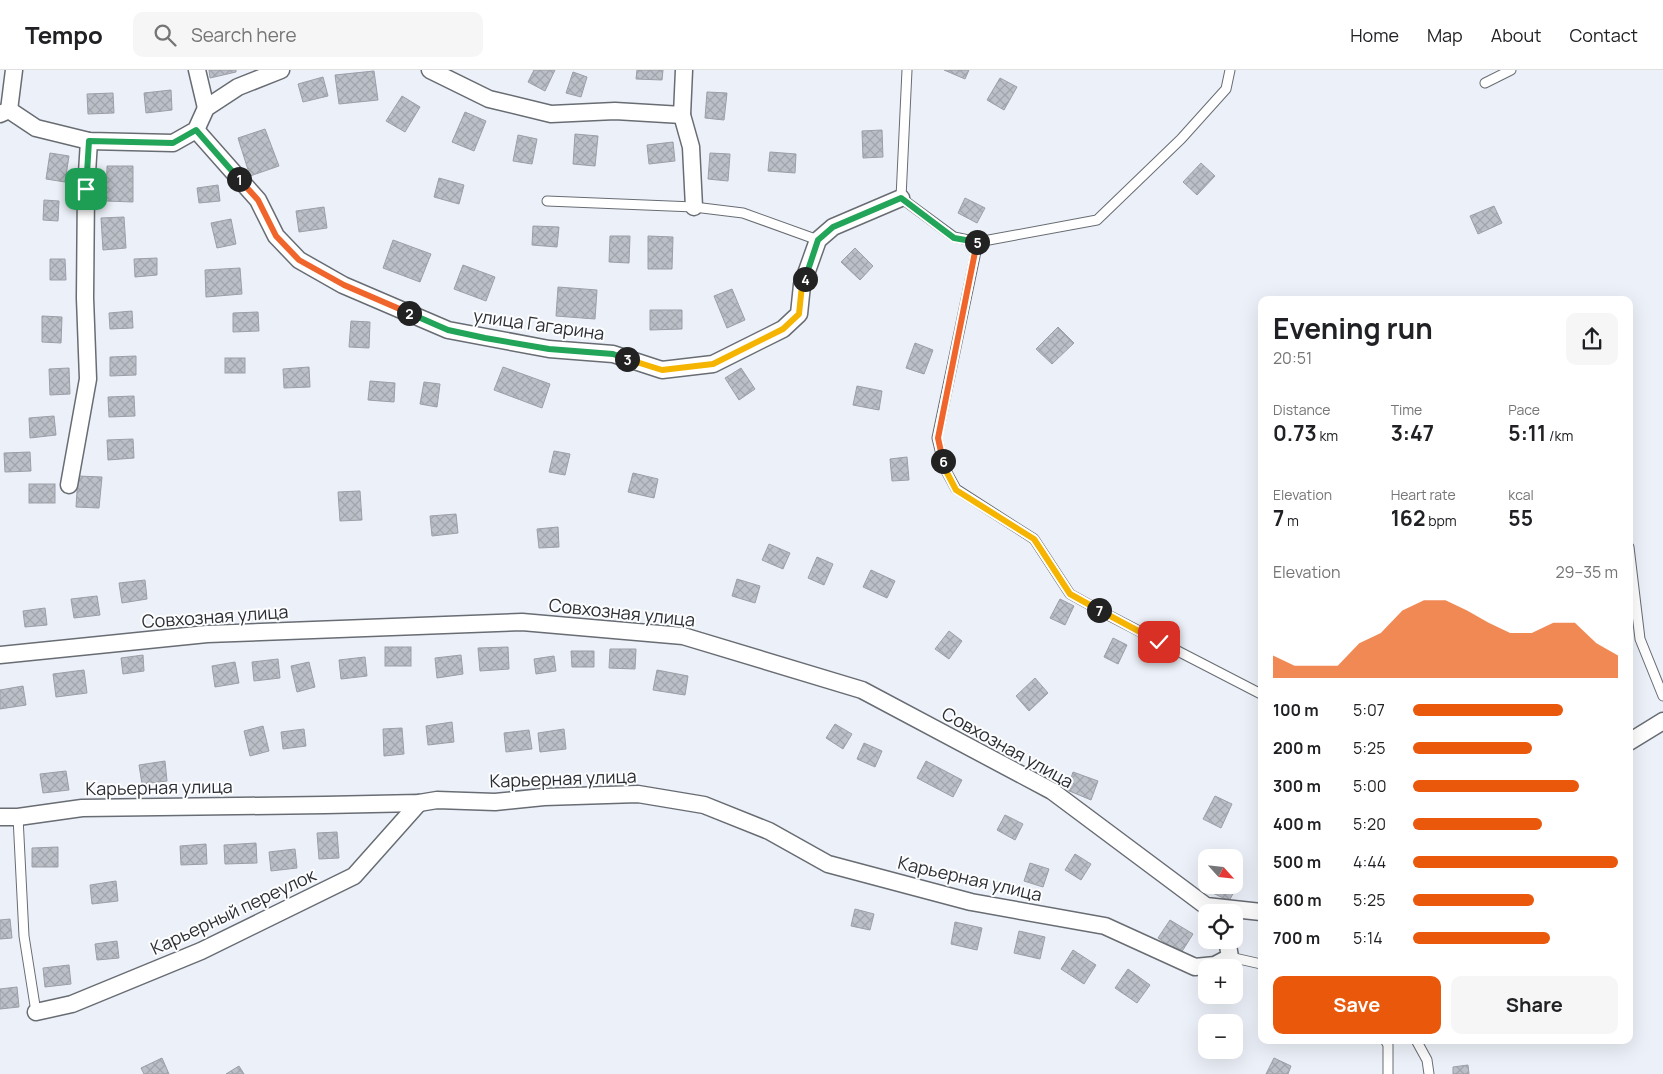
<!DOCTYPE html>
<meta charset="utf-8">
<style>
:root{--surface:#fff;--page:#f6f6f6;--text:#202124;--muted:#757577;--line:#e0e0e0;--accent:#ea580c}
body{margin:0;font-family:Manrope,sans-serif;background:var(--page);color:var(--text);height:100vh;display:flex;flex-direction:column;font-size:19px;white-space:nowrap}
*{box-sizing:border-box;margin:0}
p{font-size:16px;color:var(--muted)}
.icon{flex:none;width:28px;height:28px;fill:none;stroke:currentColor;stroke-width:2;stroke-linecap:round;stroke-linejoin:round}
.map{position:relative;flex:1;overflow:hidden}
.details{position:absolute;left:1258px;top:226px;width:375px;height:748px;display:flex;flex-direction:column;background:var(--surface);border-radius:10px;box-shadow:0 5px 20px #0002}
.details>*{flex:none}
.needle{width:32px;rotate:117deg}
.tools{position:absolute;left:1198px;top:779px;display:grid;gap:10px}
.tools a{display:grid;place-items:center;width:45px;height:45px;border-radius:10px;background:var(--surface);box-shadow:0 5px 20px #0002;font-size:25px}
.pin{position:absolute;display:grid;place-items:center;width:42px;height:42px;color:#fff;margin:-21px;border-radius:10px;box-shadow:0 2px 8px #0006}
.km{position:absolute;width:25px;height:25px;margin:-12px;border-radius:50%;background:#222;color:#fff;font-size:14px;line-height:25px;text-align:center}
.round{display:grid;place-items:center;flex:none;width:52px;height:52px;border-radius:10px;background:var(--page)}
.overview{display:flex;align-items:center;justify-content:space-between;height:85px;padding:0 15px}
h1{font-size:28px;font-weight:700;line-height:38px}
.figures{display:grid;grid-template-columns:repeat(3,1fr);gap:8px;height:85px;padding:5px 15px}
.figures div{display:grid;align-content:center}
.figures b{font-size:21px;font-weight:700}
.figures small{font-size:14px;font-weight:400}
.figures p{font-size:14px}
.chart{height:140px;padding:10px 15px}
.chart p{display:flex;justify-content:space-between}
.chart svg{width:100%;height:90px;margin-top:5px;fill:var(--accent);opacity:.7}
.primary-button{display:flex;gap:10px;margin-top:auto;padding:10px 15px}
.primary-button a{flex:1;height:58px;border-radius:10px;background:var(--accent);color:#fff;font-size:20px;font-weight:700;line-height:58px;text-align:center}
.primary-button a+a{background:var(--page);color:var(--text)}
ul{padding:0 15px;list-style:none;font-size:16px}
li{display:grid;grid-template-columns:80px 60px 1fr;align-items:center;height:38px}
li i{height:12px;border-radius:6px;background:var(--accent)}
header{display:flex;align-items:center;gap:30px;box-sizing:border-box;height:70px;padding:0 25px;background:var(--surface);border-bottom:1px solid var(--line)}
header strong{font-size:24px}
nav{display:flex;gap:28px;margin-inline-start:auto;font-size:18px}
.search{width:350px;height:45px;background:var(--page);display:flex;align-items:center;gap:12px;box-sizing:border-box;padding:0 18px;border-radius:10px;color:var(--muted);font-size:19px}
.map>svg:first-child{display:block}
.building{fill:url(#building-cross-hatch);stroke:#9c9fa7}
.lines{fill:none;stroke-linecap:round;stroke-linejoin:round}
.service-casing{stroke:#686c73;stroke-width:11}
.minor-casing{stroke:#686c73;stroke-width:19}
.service{stroke:#fff;stroke-width:9}
.minor{stroke:#fff;stroke-width:16}
.split-1-casing{stroke:#fff;stroke-width:10}
.split-2-casing{stroke:#fff;stroke-width:10}
.split-3-casing{stroke:#fff;stroke-width:10}
.split-4-casing{stroke:#fff;stroke-width:10}
.split-5-casing{stroke:#fff;stroke-width:10}
.split-6-casing{stroke:#fff;stroke-width:10}
.split-7-casing{stroke:#fff;stroke-width:10}
.split-8-casing{stroke:#fff;stroke-width:10}
.split-1{stroke:#22a559;stroke-width:6}
.split-2{stroke:#f0652b;stroke-width:6}
.split-3{stroke:#22a559;stroke-width:6}
.split-4{stroke:#f5b400;stroke-width:6}
.split-5{stroke:#22a559;stroke-width:6}
.split-6{stroke:#f0652b;stroke-width:6}
.split-7{stroke:#f5b400;stroke-width:6}
.split-8{stroke:#f5b400;stroke-width:6}
.labels{text-anchor:middle;dominant-baseline:central;stroke-width:4;stroke-linejoin:round;paint-order:stroke}
.street-label{font-size:18px;fill:#2c2e31;stroke:#fcfdff}
</style>
<header>
<strong>Tempo</strong>
<div class="search"><svg class="icon" aria-label="search" viewBox="0 0 24 24"><circle cx="10" cy="10" r="6"/><path d="M15 15l6 6"/></svg>Search here</div>
<nav><a>Home</a><a>Map</a><a>About</a><a>Contact</a></nav>
</header>
<div class="map">
<svg width="1663" height="1004" viewBox="0 0 1663 1004">
<defs>
<pattern id="building-cross-hatch" width="8" height="8" patternUnits="userSpaceOnUse" patternTransform="scale(1.25)"><rect width="8" height="8" fill="#bbbfc7"/><path d="M0 0l8 8M0 8l8-8" fill="none" stroke="#a1a4ab"/></pattern>
</defs>
<rect width="100%" height="100%" fill="#ecf0f8"/>
<!-- building -->
<g class="building">
<path d="M209,0H236V2L210,8Z"/>
<path d="M534,0H555L545,21L528,12Z"/>
<path d="M637,0H663L662,10L636,9Z"/>
<path d="M944,0H969L965,9Z"/>
<path d="M374,1L378,30L339,34L335,5Z"/>
<path d="M573,2L587,7L581,27L566,23Z"/>
<path d="M323,7L328,26L303,32L298,14Z"/>
<path d="M1000,8L1017,17L1004,40L987,30Z"/>
<path d="M171,20L172,40L146,43L144,23Z"/>
<path d="M707,22L727,23L724,50L705,48Z"/>
<path d="M113,23L114,43L88,44L87,24Z"/>
<path d="M402,26L420,37L405,62L386,51Z"/>
<path d="M465,42L486,51L474,81L452,72Z"/>
<path d="M265,59L279,96L250,106L238,68Z"/>
<path d="M882,60L883,87L863,88L862,61Z"/>
<path d="M575,64L598,66L595,96L573,94Z"/>
<path d="M518,65L537,69L532,94L513,91Z"/>
<path d="M673,72L675,91L649,94L647,75Z"/>
<path d="M770,82L796,84L795,103L768,101Z"/>
<path d="M50,83L69,86L65,112L46,109Z"/>
<path d="M710,83L730,84L728,111L708,109Z"/>
<path d="M1201,93L1215,106L1197,125L1183,112Z"/>
<path d="M107,96H133V132L106,131Z"/>
<path d="M439,108L464,115L459,134L434,127Z"/>
<path d="M218,115L220,131L199,133L197,118Z"/>
<path d="M965,128L985,138L977,153L958,143Z"/>
<path d="M44,130L59,131L58,151L43,150Z"/>
<path d="M1494,136L1502,153L1478,164L1470,146Z"/>
<path d="M324,137L327,158L299,162L296,141Z"/>
<path d="M124,147L126,178L103,180L101,148Z"/>
<path d="M231,149L236,174L217,178L211,153Z"/>
<path d="M533,156L559,157L557,177L532,175Z"/>
<path d="M610,166H630L629,193L609,192Z"/>
<path d="M648,166L673,167L672,199H648Z"/>
<path d="M393,170L431,184L420,212L383,198Z"/>
<path d="M855,178L873,196L860,210L841,192Z"/>
<path d="M157,188V205L135,207L134,189Z"/>
<path d="M50,189H65L66,210H50Z"/>
<path d="M463,195L495,207L486,231L454,219Z"/>
<path d="M240,198L242,224L206,227L205,200Z"/>
<path d="M558,217L597,220L595,249L556,246Z"/>
<path d="M732,219L745,250L727,258L714,226Z"/>
<path d="M650,240H682V259L650,260Z"/>
<path d="M132,241L133,258L110,259L109,243Z"/>
<path d="M258,242L259,261L233,262V243Z"/>
<path d="M42,246L62,247L61,273L42,272Z"/>
<path d="M351,251L370,252L369,278L349,277Z"/>
<path d="M1058,257L1074,273L1052,294L1036,279Z"/>
<path d="M915,273L933,280L924,304L906,298Z"/>
<path d="M136,286V305L110,306V287Z"/>
<rect x="225" y="288" width="20" height="15"/>
<path d="M309,297L310,317L284,318L283,299Z"/>
<path d="M503,297L550,314L542,338L494,320Z"/>
<path d="M69,298L70,324L50,325L49,299Z"/>
<path d="M741,298L755,319L739,330L725,308Z"/>
<path d="M370,311L395,313L394,332L368,330Z"/>
<path d="M424,312L440,314L437,337L420,334Z"/>
<path d="M857,316L882,321L879,340L853,335Z"/>
<path d="M134,326L135,346L109,347L108,327Z"/>
<path d="M54,346L56,365L30,368L29,348Z"/>
<path d="M133,369L134,388L108,390L107,370Z"/>
<path d="M554,381L570,384L565,405L549,402Z"/>
<path d="M30,382L31,401L5,402L4,383Z"/>
<path d="M907,387L909,410L892,411L890,389Z"/>
<path d="M633,403L658,409L654,428L628,422Z"/>
<path d="M78,406L102,407L99,438L76,437Z"/>
<rect x="29" y="414" width="26" height="19"/>
<path d="M360,421L362,450L340,451L338,422Z"/>
<path d="M456,444L458,463L432,466L430,446Z"/>
<path d="M558,457L559,477L539,478L537,459Z"/>
<path d="M769,474L790,483L783,499L762,490Z"/>
<path d="M817,487L833,494L824,515L808,508Z"/>
<path d="M871,500L895,511L887,528L863,517Z"/>
<path d="M737,509L760,516L755,533L732,526Z"/>
<path d="M145,510L147,529L122,533L119,513Z"/>
<path d="M97,526L100,545L74,548L71,529Z"/>
<path d="M1060,529L1074,536L1065,555L1050,548Z"/>
<path d="M45,538L47,555L25,557L23,541Z"/>
<path d="M949,561L962,571L949,589L935,579Z"/>
<path d="M1113,568L1127,575L1118,594L1104,587Z"/>
<rect x="385" y="577" width="26" height="19"/>
<path d="M508,577L509,599L480,601L478,578Z"/>
<path d="M610,579H636L635,599L609,598Z"/>
<path d="M571,581H594V597H572Z"/>
<path d="M143,585L144,601L123,604L121,588Z"/>
<path d="M461,585L463,604L437,608L435,588Z"/>
<path d="M554,586L556,601L536,604L534,589Z"/>
<path d="M365,587L367,606L341,609L339,590Z"/>
<path d="M278,589L280,608L254,611L252,592Z"/>
<path d="M235,592L239,613L215,617L212,596Z"/>
<path d="M309,592L315,617L297,622L291,596Z"/>
<path d="M84,600L87,623L56,627L53,604Z"/>
<path d="M657,600L688,606L685,625L653,620Z"/>
<path d="M1035,608L1048,623L1029,641L1016,626Z"/>
<path d="M23,616L26,635L0,639V620Z"/>
<path d="M452,652L454,672L428,675L426,656Z"/>
<path d="M835,654L852,664L843,679L826,668Z"/>
<path d="M263,656L269,681L250,686L244,661Z"/>
<path d="M402,658L404,684L384,686L383,659Z"/>
<path d="M304,659L306,676L283,679L281,662Z"/>
<path d="M564,659L566,679L540,682L538,663Z"/>
<path d="M529,660L532,679L506,682L504,663Z"/>
<path d="M864,673L882,681L875,697L857,689Z"/>
<path d="M165,691L167,711L142,714L139,695Z"/>
<path d="M926,691L962,710L953,727L917,708Z"/>
<path d="M66,701L69,720L43,723L40,704Z"/>
<path d="M1073,702L1098,711L1091,730L1067,720Z"/>
<path d="M1215,726L1232,734L1221,758L1203,749Z"/>
<path d="M1005,745L1023,754L1015,770L997,760Z"/>
<path d="M337,762L339,788L319,789L317,763Z"/>
<path d="M256,773L257,793L225,794L224,775Z"/>
<path d="M206,774L207,794L181,795L180,776Z"/>
<path d="M58,777V797H32V778Z"/>
<path d="M295,779L297,798L271,801L269,782Z"/>
<path d="M1075,784L1091,794L1081,810L1065,800Z"/>
<path d="M1030,793L1049,799L1043,817L1024,811Z"/>
<path d="M1234,807L1240,811L1229,831L1213,823L1218,815H1234Z"/>
<path d="M116,811L118,831L92,834L90,815Z"/>
<path d="M855,839L874,844L870,860L851,856Z"/>
<path d="M10,849L12,868L0,869V850Z"/>
<path d="M1170,850L1193,864L1181,883L1158,868Z"/>
<path d="M955,852L982,858L977,880L951,874Z"/>
<path d="M1019,861L1045,867L1040,889L1014,883Z"/>
<path d="M117,871L119,888L97,890L95,874Z"/>
<path d="M1073,880L1096,895L1084,914L1061,899Z"/>
<path d="M69,895L71,914L45,917L43,898Z"/>
<path d="M1128,899L1150,915L1137,933L1115,918Z"/>
<path d="M17,917L19,937L0,939V919Z"/>
<path d="M162,988L169,1004H144L141,998Z"/>
<path d="M1274,988L1291,996L1288,1004H1266Z"/>
<path d="M1468,995L1469,1004H1453V997Z"/>
<path d="M239,996L244,1004H226Z"/>
</g>
<g class="lines">
<!-- service casing -->
<g class="service-casing">
<g id="service">
<path d="M907,0L901,128L954,167L978,172L937,368L944,397L956,419L1034,469L1070,524L1108,545L1261,624"/>
<path d="M1485,13L1511,0"/>
<path d="M547,131L694,137L743,143L818,170"/>
<path d="M978,172L1097,150L1181,69L1226,19L1230,0"/>
<path d="M1629,477L1640,569L1663,626"/>
<path d="M18,747L24,866L36,942"/>
<path d="M1230,887L1261,894"/>
<path d="M1385,970L1388,975V1004"/>
<path d="M1416,970L1427,990L1429,1004"/>
</g>
</g>
<!-- minor casing -->
<g class="minor-casing">
<g id="minor">
<path d="M197,0L206,38"/>
<path d="M430,0L489,29L551,44L615,41L682,45"/>
<path d="M684,0L682,45L691,77L694,137"/>
<path d="M9,40L36,58L89,71L173,73L196,60L206,38L238,17L281,0"/>
<path d="M0,44L9,40L14,0"/>
<path d="M196,60L258,130L276,166L299,190L343,215L448,260L549,279L613,284L662,300L713,294L783,259L799,244L802,215L818,170L833,157L901,128"/>
<path d="M69,415L88,309L85,228L86,119L89,71"/>
<path d="M0,585L207,564L522,552L683,566L862,620L1052,721L1206,836L1261,842"/>
<path d="M1629,672L1663,651"/>
<path d="M0,747H18L82,738L325,735L419,733L437,730L495,732L544,727L638,724L704,735L769,761L828,794L971,832L1105,856L1195,897L1215,895L1230,887L1227,870"/>
<path d="M36,942L72,934L201,881L354,806L419,733"/>
</g>
</g>
<!-- service -->
<use href="#service" class="service"/>
<!-- minor -->
<use href="#minor" class="minor"/>
</g>
<g class="lines">
<!-- split-1 casing -->
<g class="split-1-casing">
<path id="split-1" d="M86,119L89,71L173,73L196,60L239,109"/>
</g>
<!-- split-2 casing -->
<g class="split-2-casing">
<path id="split-2" d="M239,109L258,130L276,166L299,190L344,215L409,243"/>
</g>
<!-- split-3 casing -->
<g class="split-3-casing">
<path id="split-3" d="M409,243L448,260L485,268L549,279L613,284L627,289"/>
</g>
<!-- split-4 casing -->
<g class="split-4-casing">
<path id="split-4" d="M627,289L662,300L713,294L783,259L799,244L802,215L805,209"/>
</g>
<!-- split-5 casing -->
<g class="split-5-casing">
<path id="split-5" d="M805,209L818,170L833,157L901,128L954,168L977,172"/>
</g>
<!-- split-6 casing -->
<g class="split-6-casing">
<path id="split-6" d="M943,391L938,368L977,172"/>
</g>
<!-- split-7 casing -->
<g class="split-7-casing">
<path id="split-7" d="M943,391L944,397L956,420L1034,469L1070,524L1099,540"/>
</g>
<!-- split-8 casing -->
<g class="split-8-casing">
<path id="split-8" d="M1099,540L1159,572"/>
</g>
<!-- split-1 -->
<use href="#split-1" class="split-1"/>
<!-- split-2 -->
<use href="#split-2" class="split-2"/>
<!-- split-3 -->
<use href="#split-3" class="split-3"/>
<!-- split-4 -->
<use href="#split-4" class="split-4"/>
<!-- split-5 -->
<use href="#split-5" class="split-5"/>
<!-- split-6 -->
<use href="#split-6" class="split-6"/>
<!-- split-7 -->
<use href="#split-7" class="split-7"/>
<!-- split-8 -->
<use href="#split-8" class="split-8"/>
</g>
<g class="labels">
<!-- street labels -->
<g class="street-label">
<text transform="translate(539 254) rotate(8)">улица Гагарина</text>
<text transform="translate(622 542) rotate(6)">Совхозная улица</text>
<text transform="translate(215 546) rotate(-4)">Совхозная улица</text>
<text transform="translate(1008 677) rotate(29)">Совхозная улица</text>
<text transform="translate(563 708) rotate(-2)">Карьерная улица</text>
<text transform="translate(159 717) rotate(-1)">Карьерная улица</text>
<text transform="translate(970 808) rotate(13)">Карьерная улица</text>
<text transform="translate(233 841) rotate(-25)">Карьерный переулок</text>
</g>
</g>
</svg>
<div class="tools">
<a><svg class="needle" viewBox="-14 -14 28 28"><path d="M0-13l5 13h-10z" fill="#e53935"/><path d="M0 13l5-13h-10z" fill="#757577"/></svg></a>
<a><svg class="icon" aria-label="locate" viewBox="0 0 24 24"><circle cx="12" cy="12" r="6"/><path d="M12 2v4M12 18v4M2 12h4M18 12h4"/></svg></a>
<a>+</a>
<a>−</a>
</div>
<div class="pin" style="left:86px;top:119px;background:#1e9e55"><svg class="icon" aria-label="arrive" viewBox="0 0 24 24"><path d="M6 21V4h12l-3 4 3 4H6"/></svg></div>
<div class="pin" style="left:1159px;top:572px;background:#d93025"><svg class="icon" aria-label="check" viewBox="0 0 24 24"><path d="M5 12l5 5 9-10"/></svg></div>
<b class="km" style="left:239px;top:109px">1</b>
<b class="km" style="left:409px;top:243px">2</b>
<b class="km" style="left:627px;top:289px">3</b>
<b class="km" style="left:805px;top:209px">4</b>
<b class="km" style="left:977px;top:172px">5</b>
<b class="km" style="left:943px;top:391px">6</b>
<b class="km" style="left:1099px;top:540px">7</b>
<section class="details">
<div class="overview"><div><h1>Evening run</h1><p>20:51</p></div><a class="round"><svg class="icon" aria-label="share" viewBox="0 0 24 24"><path d="M12 15V3M7 8l5-5 5 5M5 13v7h14v-7"/></svg></a></div>
<div class="figures">
<div><p>Distance</p><b>0.73<small> km</small></b></div>
<div><p>Time</p><b>3:47</b></div>
<div><p>Pace</p><b>5:11<small> /km</small></b></div>
</div>
<div class="figures">
<div><p>Elevation</p><b>7<small> m</small></b></div>
<div><p>Heart rate</p><b>162<small> bpm</small></b></div>
<div><p>kcal</p><b>55</b></div>
</div>
<div class="chart"><p><span>Elevation</span>29–35 m</p>
<svg viewBox="0 0 160 44" preserveAspectRatio="none"><path d="M0 44V33L10 38L20 38L30 38L40 27L50 22L60 11L70 6L80 6L90 11L100 17L110 22L120 22L130 17L140 17L150 27L160 33V44z"/></svg>
</div>
<ul>
<li><b>100 m</b>5:07<i style="width:73%"></i></li>
<li><b>200 m</b>5:25<i style="width:58%"></i></li>
<li><b>300 m</b>5:00<i style="width:81%"></i></li>
<li><b>400 m</b>5:20<i style="width:63%"></i></li>
<li><b>500 m</b>4:44<i style="width:100%"></i></li>
<li><b>600 m</b>5:25<i style="width:59%"></i></li>
<li><b>700 m</b>5:14<i style="width:67%"></i></li>
</ul>
<div class="primary-button"><a>Save</a><a>Share</a></div>
</section>
</div>
